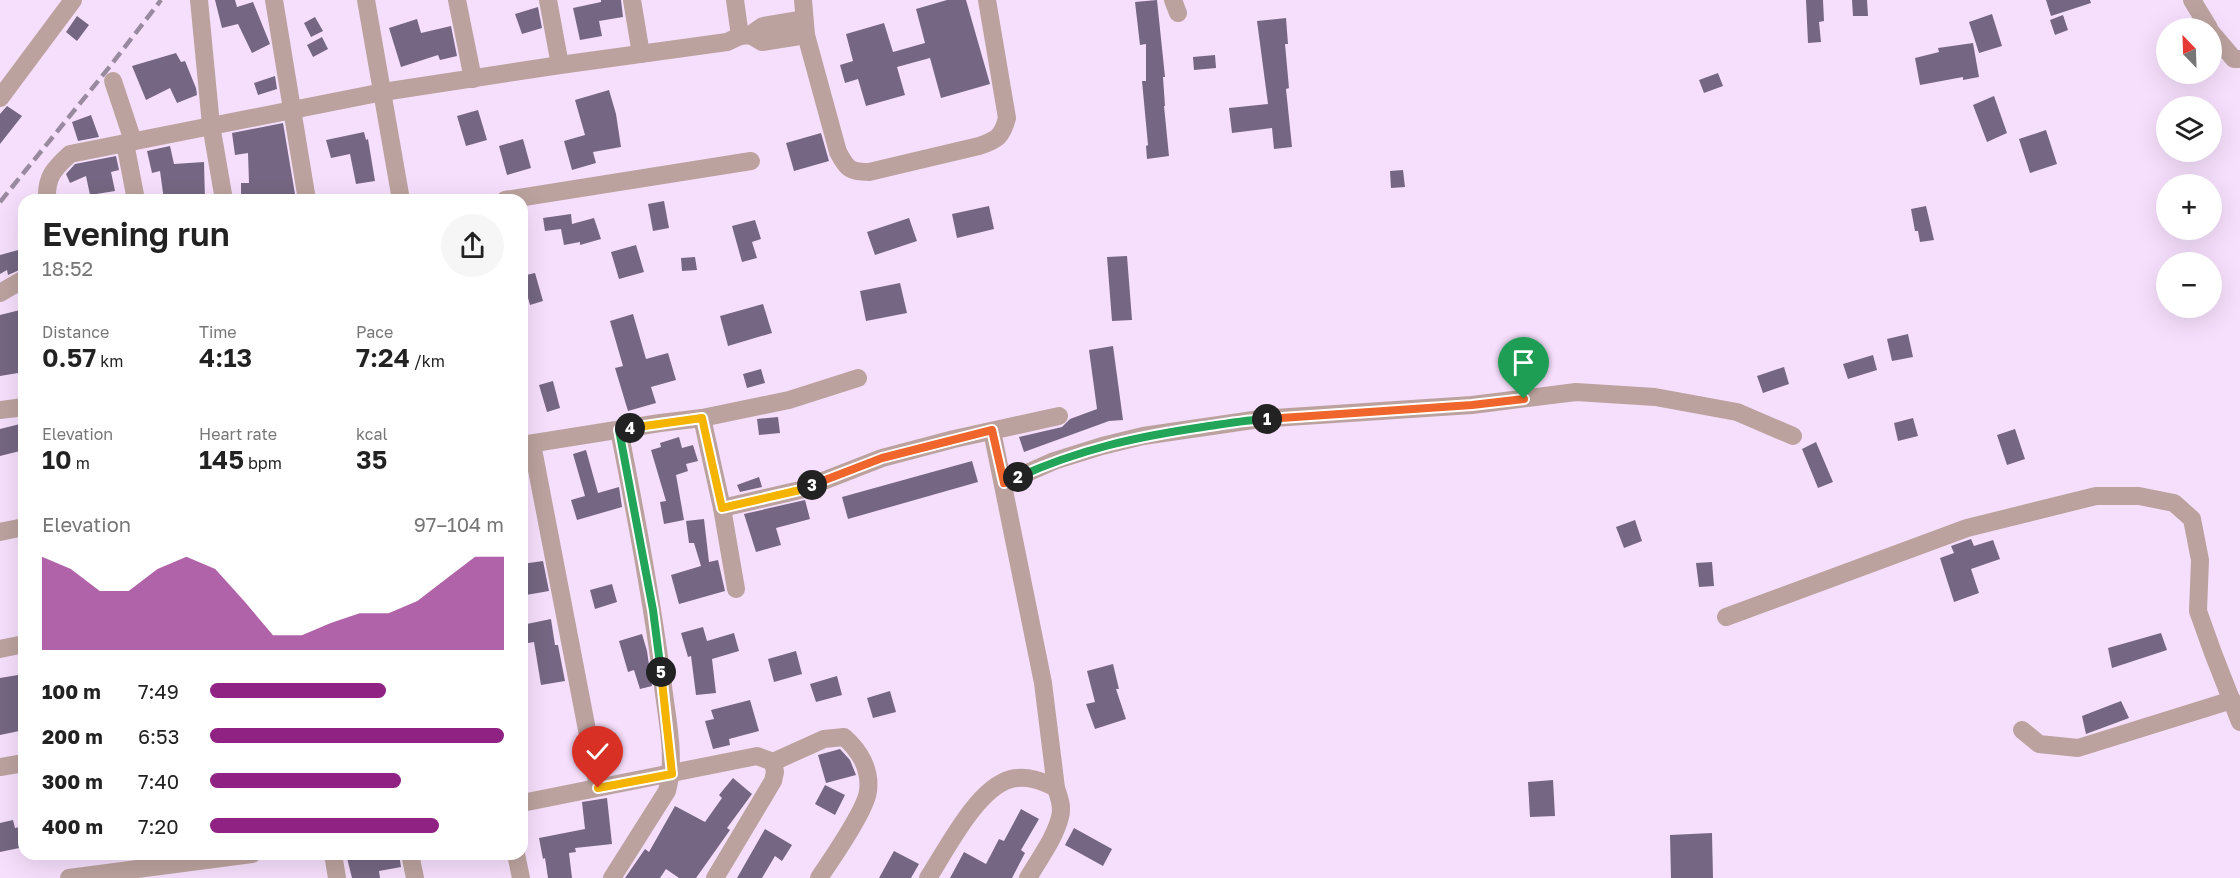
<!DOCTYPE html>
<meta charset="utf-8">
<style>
:root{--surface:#fff;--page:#f6f6f6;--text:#222;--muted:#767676;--accent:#902284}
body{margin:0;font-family:"Golos Text",sans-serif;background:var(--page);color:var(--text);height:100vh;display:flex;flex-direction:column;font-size:22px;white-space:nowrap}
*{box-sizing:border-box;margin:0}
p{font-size:20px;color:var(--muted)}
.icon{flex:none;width:33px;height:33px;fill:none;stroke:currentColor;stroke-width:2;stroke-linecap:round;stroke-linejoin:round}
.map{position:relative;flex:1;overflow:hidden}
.panel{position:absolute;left:18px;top:194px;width:510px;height:666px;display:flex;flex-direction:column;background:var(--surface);border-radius:18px;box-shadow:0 6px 24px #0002}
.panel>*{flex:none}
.needle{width:39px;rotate:337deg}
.tools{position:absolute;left:2156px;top:18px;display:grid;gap:12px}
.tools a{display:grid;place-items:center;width:66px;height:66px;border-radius:50%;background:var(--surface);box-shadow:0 6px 24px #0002;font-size:30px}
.pin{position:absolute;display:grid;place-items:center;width:51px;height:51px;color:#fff;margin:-62px -26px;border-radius:50% 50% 50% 0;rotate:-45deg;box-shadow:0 0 6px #0007}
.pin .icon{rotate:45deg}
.km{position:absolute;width:30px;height:30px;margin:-15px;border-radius:50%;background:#222;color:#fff;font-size:16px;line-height:30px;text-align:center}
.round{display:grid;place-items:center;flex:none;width:63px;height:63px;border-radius:32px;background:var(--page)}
.head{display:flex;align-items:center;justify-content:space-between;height:102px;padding:0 24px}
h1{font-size:33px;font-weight:600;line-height:45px}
.figures{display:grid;grid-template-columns:repeat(3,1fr);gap:9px;height:102px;padding:6px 24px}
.figures div{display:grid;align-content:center}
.figures b{font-size:26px;font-weight:600}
.figures small{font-size:16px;font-weight:400}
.figures p{font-size:16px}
.chart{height:168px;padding:12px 24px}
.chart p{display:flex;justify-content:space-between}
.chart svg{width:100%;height:108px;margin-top:6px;fill:var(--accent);opacity:.7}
ul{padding:0 24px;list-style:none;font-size:20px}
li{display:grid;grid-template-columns:96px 72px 1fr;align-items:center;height:45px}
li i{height:15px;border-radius:8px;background:var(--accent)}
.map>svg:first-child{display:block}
.building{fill:#756783}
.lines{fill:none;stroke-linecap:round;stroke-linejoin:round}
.minor{stroke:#bba29e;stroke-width:18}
.rail{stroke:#9a8a9f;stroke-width:4.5;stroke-dasharray:12 6;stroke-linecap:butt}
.split-1-casing{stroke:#fff;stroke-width:12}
.split-2-casing{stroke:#fff;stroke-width:12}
.split-3-casing{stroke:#fff;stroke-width:12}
.split-4-casing{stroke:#fff;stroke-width:12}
.split-5-casing{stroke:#fff;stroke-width:12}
.split-6-casing{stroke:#fff;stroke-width:12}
.split-1{stroke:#f0652b;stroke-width:8}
.split-2{stroke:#22a559;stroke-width:8}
.split-3{stroke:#f0652b;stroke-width:8}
.split-4{stroke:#f5b400;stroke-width:8}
.split-5{stroke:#22a559;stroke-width:8}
.split-6{stroke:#f5b400;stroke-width:8}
</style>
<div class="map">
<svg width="2240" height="878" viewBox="0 0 2240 878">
<rect width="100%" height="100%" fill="#f6dffc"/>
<!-- building -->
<g class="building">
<path d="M215,0H235L237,7L253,2L270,44L252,53L238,24L222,28Z"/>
<path d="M601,0H621L623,17L599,21L602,36L580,40L573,8L601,2Z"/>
<path d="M947,0H966L990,84L941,98L930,58L897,67L905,95L866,106L858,79L845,83L840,65L853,61L846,34L884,23L893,52L925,43L916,9Z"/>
<path d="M1157,0L1165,77H1163L1165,106H1164L1169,156L1147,159L1146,146L1148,145L1142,81H1146V44L1140,45L1135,2Z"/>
<path d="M1806,0H1823L1824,21L1819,22L1821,42L1808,43Z"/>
<path d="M1852,0H1867L1868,16H1853Z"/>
<path d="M2046,0H2090L2091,3L2051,16Z"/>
<path d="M538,7L542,28L522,34L515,14Z"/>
<path d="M1992,14L2002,46L1979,53L1969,22Z"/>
<path d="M2063,15L2068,30L2055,35L2050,20Z"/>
<path d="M77,16L89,25L77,41L66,32Z"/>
<path d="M315,17L323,31L311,37L304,23Z"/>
<path d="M1286,18L1288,44H1285L1289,88L1286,89L1292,147L1274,149L1272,128L1232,133L1229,108L1268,104L1257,21Z"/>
<path d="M417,19L421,33L451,26L457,56L440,60L438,55L401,67L389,28Z"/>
<path d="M322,37L328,49L313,57L307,45Z"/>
<path d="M1973,43L1979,77L1963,80V77L1920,85L1915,58L1939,52L1938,48Z"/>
<path d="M176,53L181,62L185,61L196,88L197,95L177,103L170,88L146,100L132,66Z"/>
<path d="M1215,55L1216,68L1194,70L1193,57Z"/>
<path d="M1718,73L1723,86L1704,93L1699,80Z"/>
<path d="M275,76L277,89L258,95L254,83Z"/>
<path d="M609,90L616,114L621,147L593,152L596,163L572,170L564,141L585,135L575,100Z"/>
<path d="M1994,96L2007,133L1987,142L1973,105Z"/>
<path d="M7,106L22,116L0,144V114Z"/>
<path d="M478,110L487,140L466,146L457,116Z"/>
<path d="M91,115L99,137L78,141L72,122Z"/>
<path d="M283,123L296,200H241V183H249L248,153L235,155L232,133Z"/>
<path d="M2046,130L2057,164L2030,173L2019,139Z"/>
<path d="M364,132L366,140L368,139L375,181L356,184L350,154L331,158L326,140Z"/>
<path d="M821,133L829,161L794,171L786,143Z"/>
<path d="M523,139L531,168L507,175L499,146Z"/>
<path d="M170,146L174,164L204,162L205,200H164L160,171L152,173L147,151Z"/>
<path d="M116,156L119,170L111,172L115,191L90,195L86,176L70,183L66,174L75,164Z"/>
<path d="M1403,170L1405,187L1391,188L1390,171Z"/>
<path d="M664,201L669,228L653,231L648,204Z"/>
<path d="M989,206L994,229L957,238L952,214Z"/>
<path d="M1926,206L1934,240L1920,242L1918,231H1915L1911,209Z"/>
<path d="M571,214L572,224L594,218L601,239L580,245V242L564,245L561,229L545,231L543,218Z"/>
<path d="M909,218L917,241L875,255L867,232Z"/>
<path d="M755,220L761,239L752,242L757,258L742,262L732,226Z"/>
<path d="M636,245L644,272L619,279L611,252Z"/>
<path d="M22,249L24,268L8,275L7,270L0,274V255Z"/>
<path d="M1127,256L1132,320L1112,321L1107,257Z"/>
<path d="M695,257L697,270L682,271L681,258Z"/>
<path d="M535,273L543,301L530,305L522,276Z"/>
<path d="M900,283L907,313L866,321L860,291Z"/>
<path d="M763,304L772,333L728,346L720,316Z"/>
<path d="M24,309V336L19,338L24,372L0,376V315Z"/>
<path d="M633,314L646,359L668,353L676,380L651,387L656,403L628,411L615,368L623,366L610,321Z"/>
<path d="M1908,334L1913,357L1892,361L1887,339Z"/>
<path d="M1113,346L1123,420L1109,421L1024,452L1019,437L1062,427L1070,419L1097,409L1089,350Z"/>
<path d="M1873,355L1877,370L1848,379L1843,364Z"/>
<path d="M1784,367L1789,384L1763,393L1757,376Z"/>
<path d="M761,369L765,383L747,388L743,374Z"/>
<path d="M553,381L560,408L547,412L539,385Z"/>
<path d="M778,417L780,433L759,435L757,419Z"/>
<path d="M1913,418L1918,436L1898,441L1894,423Z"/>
<path d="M24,423V450L0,456V429Z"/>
<path d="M2015,429L2025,459L2007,465L1997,435Z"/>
<path d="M679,437L682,448L693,445L698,461L686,464L688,471L676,475L684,520L664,524L660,502L666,501L651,450L661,447L660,443Z"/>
<path d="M1816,442L1833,482L1818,488L1802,449Z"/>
<path d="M586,450L598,493L619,487L622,507L577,520L571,500L585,496L573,454Z"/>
<path d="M972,461L978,482L848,519L842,497Z"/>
<path d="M759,477L762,487L740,492L737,485Z"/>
<path d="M805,500L810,519L776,528L781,545L756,552L744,514Z"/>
<path d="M704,519L709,562L718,560L725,591L679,604L671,575L701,566L694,543H689L686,521Z"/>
<path d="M1635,520L1642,541L1624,548L1616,527Z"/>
<path d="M1971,539L1974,546L1993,540L2000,559L1971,569L1979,593L1954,602L1940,558L1954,553L1951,546Z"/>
<path d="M543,561L549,591L526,595L522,564Z"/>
<path d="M1712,562L1714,586L1699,587L1696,563Z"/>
<path d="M612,584L617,602L595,609L590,590Z"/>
<path d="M551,619L555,645H558L565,681L541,685L534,642L522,644V625Z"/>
<path d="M703,627L707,641L734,633L739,651L712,659L716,693L696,695L691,656L688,657L681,633Z"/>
<path d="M2161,633L2167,650L2112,668L2108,648Z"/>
<path d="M642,634L647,651L652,686L640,689L634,670L628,672L619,641Z"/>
<path d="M796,651L802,674L774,682L768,659Z"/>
<path d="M1113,664L1119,689H1116L1126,719L1095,729L1086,704L1095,702L1087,671Z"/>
<path d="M24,674V730L0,735V678Z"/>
<path d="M837,676L842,695L816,702L810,684Z"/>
<path d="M890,691L896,712L873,718L867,698Z"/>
<path d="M750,700L759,731L729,739L730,745L713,749L705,721L714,719L711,710Z"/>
<path d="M2121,701L2129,718L2086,734L2082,716Z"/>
<path d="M840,749L850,760L856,775L826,783L818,755Z"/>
<path d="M733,778L752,794L727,828L730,830L696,878H679L666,869L660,878H625L645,849L649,852L675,806L705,822L722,798L719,795Z"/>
<path d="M1553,780L1555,816L1530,817L1528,782Z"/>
<path d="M825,785L845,795L835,815L815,804Z"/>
<path d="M607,798L612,844L575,848L576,852L569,853L572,878H548L545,858L543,859L539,838L585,829L582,802Z"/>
<path d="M1021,809L1039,819L1021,850L1025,853L1012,878H950L964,852L986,864L999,839L1004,841Z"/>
<path d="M13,820L15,828L24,826V847L0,852V823Z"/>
<path d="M1074,828L1112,849L1103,866L1065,845Z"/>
<path d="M765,829L792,845L782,861L775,856L762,878H737Z"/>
<path d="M1712,833L1713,878H1671L1670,835Z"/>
<path d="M894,851L919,864L911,878H879Z"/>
<path d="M346,854H399L401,867L379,871L380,878H352Z"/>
</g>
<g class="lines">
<!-- minor -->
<g class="minor">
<path d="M199,0L211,125L224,200"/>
<path d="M274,0L307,200"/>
<path d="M366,0L401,200"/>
<path d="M457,0L473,79"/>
<path d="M548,0L560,65"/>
<path d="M632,0L641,54"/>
<path d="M803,0L806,35L838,152C847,169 850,172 869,172L979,146C997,140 1002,137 1007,118L987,0"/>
<path d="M1173,0L1178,13"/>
<path d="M2192,0L2209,28"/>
<path d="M2211,32L2234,59H2240"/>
<path d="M750,35L762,42L806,35"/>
<path d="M740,36L750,35L763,26L804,19"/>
<path d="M113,81L133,141"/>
<path d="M0,98L73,0"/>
<path d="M125,143L136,200"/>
<path d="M47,200C46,176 54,169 70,154L383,92L560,65L727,42L740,36L735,0"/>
<path d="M505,200L751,161"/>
<path d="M0,293L24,279"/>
<path d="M0,410L24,407"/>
<path d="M702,418L722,508L736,589"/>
<path d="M992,431L1043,683L1056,788C1059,797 1063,807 1060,817C1055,838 1039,859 1028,878"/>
<path d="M532,444L598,787"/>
<path d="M522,445L660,423L702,418L789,400L858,378"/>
<path d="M1004,483L1054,461L1102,446L1143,436L1260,419L1472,405L1576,392L1655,397L1737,412L1793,436"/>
<path d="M722,508L800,490L882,458L954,439L1059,416"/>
<path d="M0,532L24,527"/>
<path d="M1726,617L1967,528L2096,496H2139L2174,503L2192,519L2200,560L2198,611L2213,653L2240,722"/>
<path d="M0,649L24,644"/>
<path d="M2022,730L2039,744L2078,748L2232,700"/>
<path d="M773,762L824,739L844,737C859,750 871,769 868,791C866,810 831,860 819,878"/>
<path d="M0,767L24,763"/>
<path d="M522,803L757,756L773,762L775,772L773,781L715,878"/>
<path d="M333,854L337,878"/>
<path d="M410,854L415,878"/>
<path d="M516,854L521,878"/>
<path d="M69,878L252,854"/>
<path d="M612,878L667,791C676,758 667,720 663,686C652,600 636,515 619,430"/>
<path d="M928,878C947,849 977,788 1011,779C1027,775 1042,781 1056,788"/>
</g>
<!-- rail -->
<path class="rail" d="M0,202L107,70L161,0"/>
</g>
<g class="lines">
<!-- split-1 casing -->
<g class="split-1-casing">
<path id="split-1" d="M1267,419L1472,405L1524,399"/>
</g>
<!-- split-2 casing -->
<g class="split-2-casing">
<path id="split-2" d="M1018,477C1081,449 1135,437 1203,427C1224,424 1246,420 1267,419"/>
</g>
<!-- split-3 casing -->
<g class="split-3-casing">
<path id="split-3" d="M812,485L882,458L992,430L1004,483L1018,477"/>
</g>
<!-- split-4 casing -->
<g class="split-4-casing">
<path id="split-4" d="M630,428L702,418L722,508L800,490L812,485"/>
</g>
<!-- split-5 casing -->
<g class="split-5-casing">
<path id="split-5" d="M630,428L619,430L653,610L661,672"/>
</g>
<!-- split-6 casing -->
<g class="split-6-casing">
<path id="split-6" d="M598,788L672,774L661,672"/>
</g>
<!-- split-1 -->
<use href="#split-1" class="split-1"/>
<!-- split-2 -->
<use href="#split-2" class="split-2"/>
<!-- split-3 -->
<use href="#split-3" class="split-3"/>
<!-- split-4 -->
<use href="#split-4" class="split-4"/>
<!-- split-5 -->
<use href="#split-5" class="split-5"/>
<!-- split-6 -->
<use href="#split-6" class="split-6"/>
</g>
</svg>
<div class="tools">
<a><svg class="needle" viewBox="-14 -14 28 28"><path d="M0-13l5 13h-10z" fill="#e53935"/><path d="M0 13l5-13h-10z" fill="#767676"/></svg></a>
<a><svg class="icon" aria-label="layers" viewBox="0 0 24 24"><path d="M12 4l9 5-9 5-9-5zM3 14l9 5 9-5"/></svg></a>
<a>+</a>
<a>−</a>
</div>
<div class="pin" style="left:1524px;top:399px;background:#1e9e55"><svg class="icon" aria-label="arrive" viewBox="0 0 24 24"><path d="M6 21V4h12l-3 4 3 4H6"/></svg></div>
<div class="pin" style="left:598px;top:788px;background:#d93025"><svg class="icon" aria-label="check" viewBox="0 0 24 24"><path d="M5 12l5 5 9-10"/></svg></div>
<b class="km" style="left:1267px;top:419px">1</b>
<b class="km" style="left:1018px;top:477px">2</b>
<b class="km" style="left:812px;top:485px">3</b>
<b class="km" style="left:630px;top:428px">4</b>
<b class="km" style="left:661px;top:672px">5</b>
<section class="panel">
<div class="head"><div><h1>Evening run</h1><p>18:52</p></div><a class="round"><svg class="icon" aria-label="share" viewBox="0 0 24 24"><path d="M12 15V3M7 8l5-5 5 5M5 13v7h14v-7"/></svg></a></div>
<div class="figures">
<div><p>Distance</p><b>0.57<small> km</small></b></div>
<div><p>Time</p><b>4:13</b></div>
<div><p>Pace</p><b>7:24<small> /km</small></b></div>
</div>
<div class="figures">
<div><p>Elevation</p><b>10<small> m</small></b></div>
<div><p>Heart rate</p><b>145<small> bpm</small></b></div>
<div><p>kcal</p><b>35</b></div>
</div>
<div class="chart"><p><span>Elevation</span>97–104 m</p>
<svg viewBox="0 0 160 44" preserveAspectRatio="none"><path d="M0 44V6L10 11L20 20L30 20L40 11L50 6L60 11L70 24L80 38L90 38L100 33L110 29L120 29L130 24L140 15L150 6L160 6V44z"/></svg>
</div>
<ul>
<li><b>100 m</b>7:49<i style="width:60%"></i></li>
<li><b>200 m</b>6:53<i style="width:100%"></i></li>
<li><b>300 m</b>7:40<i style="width:65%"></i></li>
<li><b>400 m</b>7:20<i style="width:78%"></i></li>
</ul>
</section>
</div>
